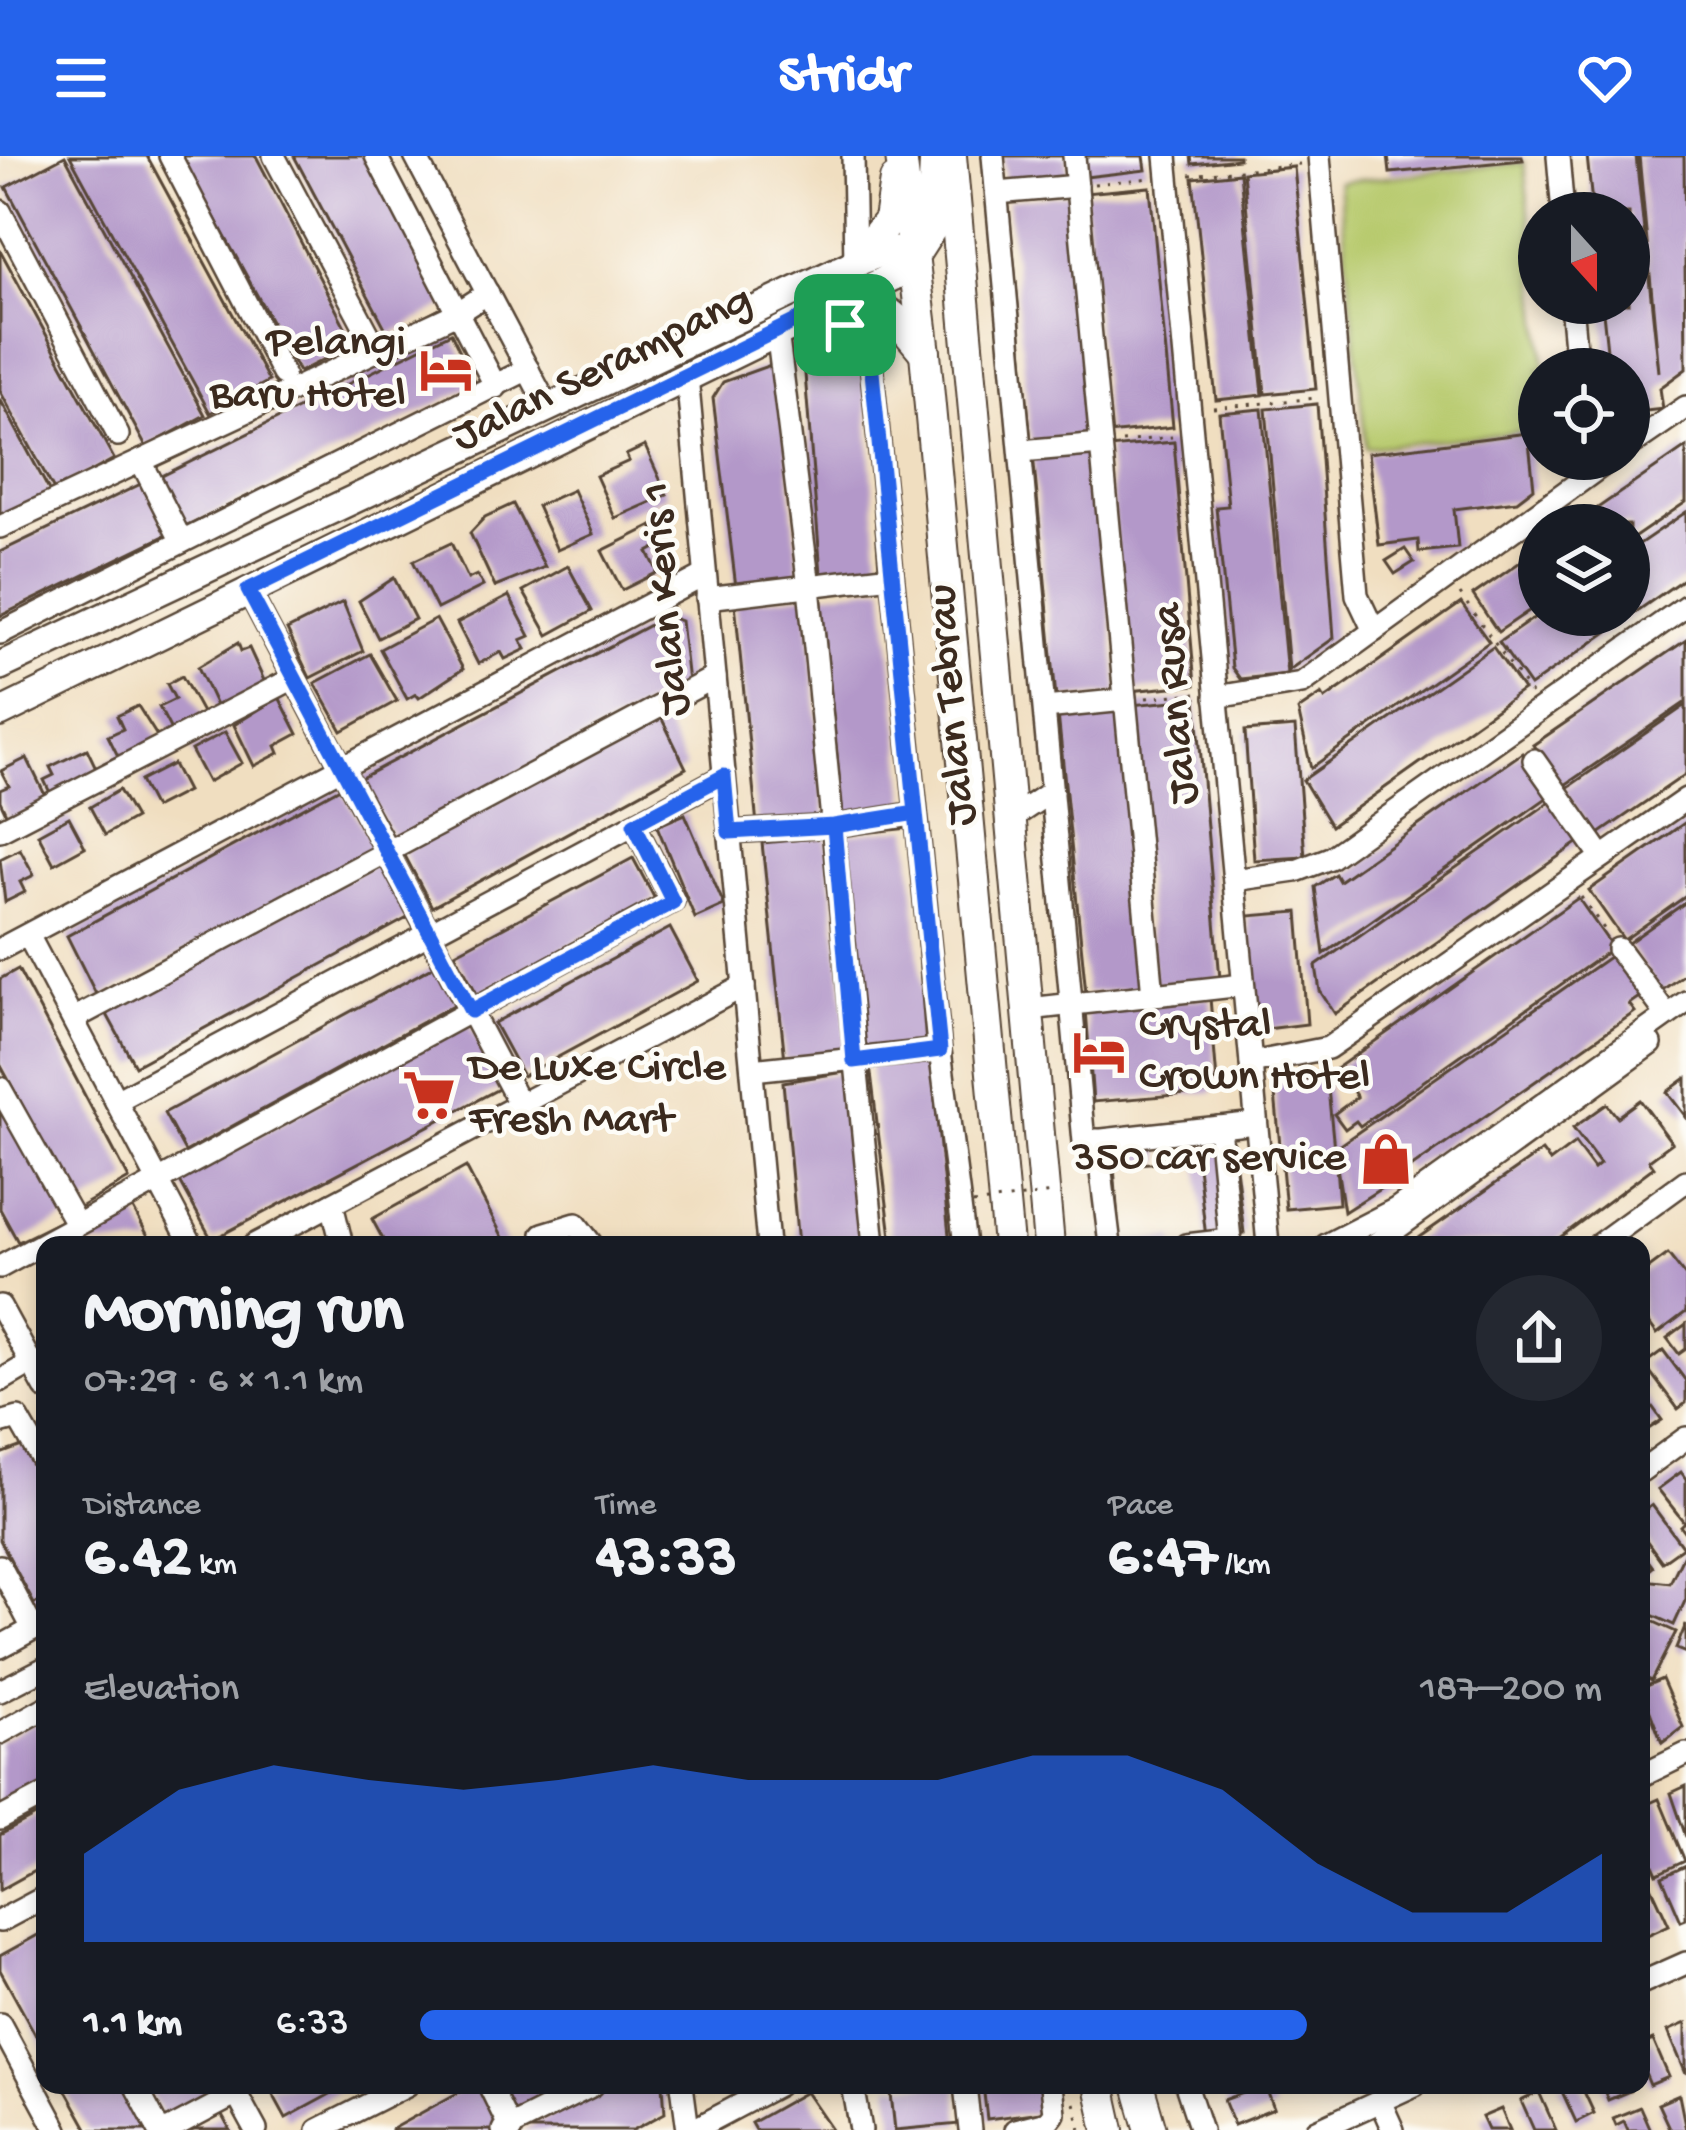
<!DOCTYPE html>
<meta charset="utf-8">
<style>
:root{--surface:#171b24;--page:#242831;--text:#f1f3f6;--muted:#9ea1a6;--accent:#2563eb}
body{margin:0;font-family:"Gochi Hand",sans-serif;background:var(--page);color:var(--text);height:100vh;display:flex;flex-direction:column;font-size:45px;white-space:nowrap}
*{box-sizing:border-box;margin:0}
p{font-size:39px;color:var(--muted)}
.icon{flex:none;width:66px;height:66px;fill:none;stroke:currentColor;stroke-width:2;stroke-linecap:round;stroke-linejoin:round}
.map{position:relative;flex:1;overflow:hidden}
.details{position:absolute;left:36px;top:1080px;width:1614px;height:858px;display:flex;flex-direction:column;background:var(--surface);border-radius:24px;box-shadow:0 6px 18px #0003}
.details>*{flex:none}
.needle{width:78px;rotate:159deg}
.tools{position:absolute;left:1518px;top:36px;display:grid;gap:24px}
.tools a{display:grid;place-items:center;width:132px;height:132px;border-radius:50%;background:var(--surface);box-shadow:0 6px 18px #0003;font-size:60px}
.pin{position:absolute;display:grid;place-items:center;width:102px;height:102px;color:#fff;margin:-51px;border-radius:24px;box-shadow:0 6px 18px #0006}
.round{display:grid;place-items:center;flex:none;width:126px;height:126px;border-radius:63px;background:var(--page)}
.overview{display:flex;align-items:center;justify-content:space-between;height:204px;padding:0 48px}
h1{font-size:66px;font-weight:800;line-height:90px}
.stats{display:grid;grid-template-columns:repeat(3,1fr);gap:18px;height:204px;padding:12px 48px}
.stats div{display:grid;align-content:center}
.stats b{font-size:60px;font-weight:800}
.stats small{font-size:33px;font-weight:400}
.stats p{font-size:33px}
.chart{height:336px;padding:24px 48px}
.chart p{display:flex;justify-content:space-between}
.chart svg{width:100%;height:216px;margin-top:12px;fill:var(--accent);opacity:.7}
ul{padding:0 48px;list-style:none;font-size:39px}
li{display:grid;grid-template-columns:192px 144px 1fr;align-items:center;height:90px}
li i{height:30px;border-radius:15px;background:var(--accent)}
header{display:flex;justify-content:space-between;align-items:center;height:156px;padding:0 48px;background:var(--accent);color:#fff;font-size:54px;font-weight:800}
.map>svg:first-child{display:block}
.green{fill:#b8ca6e;stroke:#7a7a46;stroke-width:3}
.building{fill:#b398c9}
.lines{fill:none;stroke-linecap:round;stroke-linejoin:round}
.minor-casing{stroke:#564536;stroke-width:26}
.major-casing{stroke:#564536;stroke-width:32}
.highway-casing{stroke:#564536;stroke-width:34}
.path{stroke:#564536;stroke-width:3;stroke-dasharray:3 9;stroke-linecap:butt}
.minor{stroke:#fff;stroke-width:21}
.major{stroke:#fff;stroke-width:27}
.highway{stroke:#fff;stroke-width:30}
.path-bridge{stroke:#564536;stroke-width:3;stroke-dasharray:3 9;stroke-linecap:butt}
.route-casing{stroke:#fff;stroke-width:24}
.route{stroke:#2563eb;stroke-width:15}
.labels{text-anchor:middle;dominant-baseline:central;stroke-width:9;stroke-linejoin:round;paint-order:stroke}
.poi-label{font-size:45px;fill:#3b2a1e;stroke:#fdfcf7;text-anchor:end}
.street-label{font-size:45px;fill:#3b2a1e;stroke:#fdfcf7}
</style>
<header><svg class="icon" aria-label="menu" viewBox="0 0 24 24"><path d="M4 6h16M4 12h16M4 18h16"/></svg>Stridr<svg class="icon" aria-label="heart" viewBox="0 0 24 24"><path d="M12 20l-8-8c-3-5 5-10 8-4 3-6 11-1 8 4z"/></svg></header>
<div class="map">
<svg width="1686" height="1974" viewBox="0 0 1686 1974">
<rect width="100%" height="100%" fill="#fdfcf7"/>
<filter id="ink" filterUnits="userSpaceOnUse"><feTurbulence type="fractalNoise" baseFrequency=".00833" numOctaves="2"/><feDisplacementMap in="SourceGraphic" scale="24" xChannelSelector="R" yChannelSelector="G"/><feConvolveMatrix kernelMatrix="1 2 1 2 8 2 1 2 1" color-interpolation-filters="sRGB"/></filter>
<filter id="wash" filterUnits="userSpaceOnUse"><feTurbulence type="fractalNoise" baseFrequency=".004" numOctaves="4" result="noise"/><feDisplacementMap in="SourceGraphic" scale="48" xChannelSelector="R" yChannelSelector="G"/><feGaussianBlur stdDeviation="2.7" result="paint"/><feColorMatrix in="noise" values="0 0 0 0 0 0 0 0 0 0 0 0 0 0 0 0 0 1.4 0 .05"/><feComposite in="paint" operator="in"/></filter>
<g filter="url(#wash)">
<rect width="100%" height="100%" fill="#f0dec0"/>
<!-- green -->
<path class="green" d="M1524,7L1545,213H1539V274L1366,292L1339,26Z"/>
<g id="blocks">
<!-- building -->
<g class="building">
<path d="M65,0L205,259L146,291L6,31Z"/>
<path d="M70,0H147L269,225L210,257Z"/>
<path d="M181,0H256L354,188L299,216Z"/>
<path d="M294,0H369L447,148L389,179Z"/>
<path d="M1003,0H1066L1069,23L1006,29Z"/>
<path d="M1082,0H1144L1146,14L1085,21Z"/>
<path d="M1191,0H1239V3L1192,8Z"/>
<path d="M1388,0H1522L1523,4L1390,17Z"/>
<path d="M1587,0H1636L1659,216L1639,0H1684L1686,213L1660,232L1663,253L1629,257V213H1609L1602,147H1629V57H1593Z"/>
<path d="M1294,11L1316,233L1265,238L1243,16Z"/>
<path d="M1240,17L1263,239L1216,244L1193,22Z"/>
<path d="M1150,31L1173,271L1107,278L1084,37Z"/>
<path d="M1070,38L1093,280L1031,286L1008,44Z"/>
<path d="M0,94L114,303L55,336L0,235Z"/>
<path d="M451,177L476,228L183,372L158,322Z"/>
<path d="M846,190L863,204L879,412L821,417L803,193Z"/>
<path d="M779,206L799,424L736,431L713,242L723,226Z"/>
<path d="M0,243L51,338L0,366Z"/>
<path d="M1317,248L1334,482L1289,514L1266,253Z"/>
<path d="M1262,253L1287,518L1240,523L1232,512L1216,351L1228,350L1219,257Z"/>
<path d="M1528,277L1534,332L1517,345L1454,353L1458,392L1419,396L1418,384L1379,389L1368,297Z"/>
<path d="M1174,286L1195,529L1128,535L1108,292Z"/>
<path d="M645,290L667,339L615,362L596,320L629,305L626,299Z"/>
<path d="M1686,291V346L1635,381L1629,385V369H1573Z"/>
<path d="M1095,292L1118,537L1056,542L1033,298Z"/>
<path d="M145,326L170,377L0,460V396Z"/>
<path d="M573,334L593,378L557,394L537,350Z"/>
<path d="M513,348L545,411L495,431L470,377L485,361Z"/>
<path d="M1686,356V421L1530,530L1499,486L1538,459H1629V395Z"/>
<path d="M652,370L661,389L648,396L658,416L622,434L602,395Z"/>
<path d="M451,387L468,423L477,419L483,430L437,453L413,405Z"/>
<path d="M1405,393L1414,406L1395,418L1386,405Z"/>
<path d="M1539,393V448L1498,476L1473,439Z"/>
<path d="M568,410L592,455L548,479L523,435Z"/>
<path d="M394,422L415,463L378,482L359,445Z"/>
<path d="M884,430L907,654L843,661L821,438Z"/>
<path d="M807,439L825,663L757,669L735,447Z"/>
<path d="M509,440L530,480L521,484L526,493L505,503L501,496L478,508L457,467Z"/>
<path d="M343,446L363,495L310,522L287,474Z"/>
<path d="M1461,447L1489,486L1311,612L1298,554L1322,538L1325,543Z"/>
<path d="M667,460L681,465L688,526L395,684L361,622Z"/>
<path d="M436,463L463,513L419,542L416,538L407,543L380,493Z"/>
<path d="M1686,484V546L1562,631L1533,589Z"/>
<path d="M238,487L241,495L249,492L267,531L218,554L198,511Z"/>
<path d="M1493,491L1523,534L1331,670L1303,624Z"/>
<path d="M370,498L397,545L342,575L315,527Z"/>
<path d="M182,520L205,562L173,578L159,551L175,543L167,528Z"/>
<path d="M279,541L298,578L276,590L279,597L254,610L234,569Z"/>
<path d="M1196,543L1220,823L1154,829L1130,549Z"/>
<path d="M1686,549V618L1596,680L1564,634Z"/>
<path d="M138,550L162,588L108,615L104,607L118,600L108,580L123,573L117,560Z"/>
<path d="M1121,552L1145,831L1086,837L1058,558Z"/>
<path d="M659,557L686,612L432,751L403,696Z"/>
<path d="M1295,571L1305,701L1254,704L1245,575Z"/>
<path d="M225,576L242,607L208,626L191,594Z"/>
<path d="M87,593L100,620L53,643L44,624L54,619L50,611Z"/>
<path d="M1522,597L1551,639L1324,798L1315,731L1335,718L1339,725Z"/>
<path d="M27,602L48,645L9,664L0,645V634L9,630L1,615Z"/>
<path d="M173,608L187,635L154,652L140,625Z"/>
<path d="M340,632L375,693L98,842L67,780Z"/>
<path d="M119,634L135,662L105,679L90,651Z"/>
<path d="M1554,643L1582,684L1335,858L1320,835L1316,810Z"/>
<path d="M685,658L724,749L695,762L657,670Z"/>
<path d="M69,661L85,691L54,708L38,678Z"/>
<path d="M1686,666V740L1624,784L1589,734Z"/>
<path d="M909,672L926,889L864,896L844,679Z"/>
<path d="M826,681L849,897L785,904L762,687Z"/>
<path d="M20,693L34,719L20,726L25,736L5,746L0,703Z"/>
<path d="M633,702L655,743L477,838L455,797Z"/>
<path d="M381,705L411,760L135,910L103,851Z"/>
<path d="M1578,742L1613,792L1360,970L1356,965L1345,973L1334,958L1357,941L1337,912Z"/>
<path d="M1686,746V817L1661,835L1628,787Z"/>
<path d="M1298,756L1307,868L1258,874L1248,760Z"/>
<path d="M670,772L698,825L523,920L494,867Z"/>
<path d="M1616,796L1645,837L1629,848L1635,856L1408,1014L1398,1000L1384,1010L1394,1024L1344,1056L1335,998L1339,1048L1286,1053L1274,927L1327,922L1334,993Z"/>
<path d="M438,808L459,846L185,996L164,957Z"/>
<path d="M18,813L129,1023L78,1052L0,908V823Z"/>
<path d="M1210,842L1217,925L1212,926L1213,936L1093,946L1086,853Z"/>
<path d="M467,865L502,931L212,1084L179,1024Z"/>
<path d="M931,904L950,1089H892L870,909Z"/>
<path d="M851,915L870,1089H798L783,926Z"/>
<path d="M1686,922V961L1667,936Z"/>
<path d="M0,937L67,1062L18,1086L0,1053Z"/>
<path d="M1640,944L1672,987L1649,1004L1654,1011L1554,1086L1408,1089L1542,995L1550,1006L1575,987L1594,1013L1600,1008L1573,972L1607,948L1617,961Z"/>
<path d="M1161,985L1162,1006L1114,1010L1119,1078L1094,990Z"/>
<path d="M1233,987L1244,1077L1206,1082L1196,992Z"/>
<path d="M466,1011L507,1089H386L372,1063Z"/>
<path d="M130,1047L153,1089H59Z"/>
<path d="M1174,1082L1175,1089H1133V1086Z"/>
<path d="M1668,1098L1686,1121V1156L1657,1178L1641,1156V1118Z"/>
<path d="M1686,1168V1193L1679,1198L1667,1182Z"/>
<path d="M1663,1194L1686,1225V1247L1678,1253L1644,1208Z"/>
<path d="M1641,1223L1647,1231L1641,1235L1662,1264L1641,1278Z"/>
<path d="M30,1287L45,1317V1443L34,1448L0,1384V1298Z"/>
<path d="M1681,1316L1686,1323V1378L1680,1370L1684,1366L1658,1333Z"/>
<path d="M1652,1349L1683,1391L1662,1406L1641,1377V1357Z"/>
<path d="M1686,1394V1443L1674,1469L1641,1454V1433L1645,1424L1670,1427Z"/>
<path d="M1641,1395L1653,1411L1641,1421Z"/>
<path d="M1641,1460L1676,1476L1651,1525L1641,1520Z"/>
<path d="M1686,1468V1497L1676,1493Z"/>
<path d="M1662,1523L1683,1571L1662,1587L1641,1532Z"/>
<path d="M45,1562V1631L0,1655V1586Z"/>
<path d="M1686,1630V1681L1671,1637Z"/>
<path d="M1659,1643L1685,1705L1657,1718L1641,1682V1651Z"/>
<path d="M45,1655V1709L0,1734V1679Z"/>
<path d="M1686,1710V1763L1681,1765L1662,1721Z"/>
<path d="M1649,1726L1669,1769L1641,1782V1730Z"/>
<path d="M45,1775V1896L0,1814V1800Z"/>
<path d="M1686,1867V1918L1668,1875Z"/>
<path d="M1653,1884L1669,1921L1650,1929L1641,1908V1889Z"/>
<path d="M63,1929H128L153,1974H88Z"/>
<path d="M146,1929H207L216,1944L168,1969Z"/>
<path d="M268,1929H347L286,1962Z"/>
<path d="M472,1929H481L503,1969L493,1974H390Z"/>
<path d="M497,1929H576L514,1962Z"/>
<path d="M608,1929H663L665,1957L633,1974H524Z"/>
<path d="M890,1929H956L960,1968L895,1974Z"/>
<path d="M983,1929H1045L1048,1955L987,1963Z"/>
<path d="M1265,1929L1274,1953L1234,1969L1224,1944Z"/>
<path d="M1559,1929H1581L1594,1957L1576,1966Z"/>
<path d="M1602,1929H1628L1630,1935L1608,1944Z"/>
<path d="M806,1936L832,1974H755L751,1967Z"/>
<path d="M1539,1936L1556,1974H1534L1521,1945Z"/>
<path d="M1679,1939L1686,1974H1670L1658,1948Z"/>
<path d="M1640,1951L1650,1974H1628L1624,1965L1616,1969L1613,1962Z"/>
<path d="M1501,1953L1510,1974H1488L1482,1961Z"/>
<path d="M221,1958L230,1974H190Z"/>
</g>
</g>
</g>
<g filter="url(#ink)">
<use href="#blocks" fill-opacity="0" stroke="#564536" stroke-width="3"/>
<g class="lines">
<!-- minor casing -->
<g class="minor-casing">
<g id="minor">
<path d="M170,0L283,218"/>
<path d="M274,0L377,194"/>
<path d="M376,0L496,231"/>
<path d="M415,0L546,248"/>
<path d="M853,0L855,107"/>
<path d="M993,0L1084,986L1256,967"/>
<path d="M1074,0L1153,839"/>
<path d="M1166,0L1268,1089"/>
<path d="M1319,0L1357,439L1374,475"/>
<path d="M1558,0L1563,57"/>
<path d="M997,37L1077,30"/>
<path d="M0,55L118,279"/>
<path d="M1571,147L1577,213"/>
<path d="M806,163L862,177L870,196L940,894L965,1089"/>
<path d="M777,175L809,431L874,1089"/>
<path d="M687,220L768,1089"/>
<path d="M1629,290L1686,251"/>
<path d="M1021,295L1101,288"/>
<path d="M141,305L182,386"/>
<path d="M0,371L457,157L488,137"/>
<path d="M248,434L520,949"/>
<path d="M707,442L892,420"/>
<path d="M0,477L528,213"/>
<path d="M1216,541L1302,527L1611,303"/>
<path d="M1045,552L1125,544"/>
<path d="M1534,604L1602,701"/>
<path d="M1010,663L1052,635"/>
<path d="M0,674L294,522"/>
<path d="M729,676L834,670L916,657"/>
<path d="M1234,724L1296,715L1330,702L1686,450"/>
<path d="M28,779L192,1089"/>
<path d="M0,793L705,419"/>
<path d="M1618,793L1667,859"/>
<path d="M1029,853L1243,829"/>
<path d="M73,863L715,521"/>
<path d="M1251,907L1328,892L1686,643"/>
<path d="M752,914L940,894"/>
<path d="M0,932L77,1069"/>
<path d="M116,945L724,620"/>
<path d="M1097,984L1110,1089"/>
<path d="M332,1048L342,1089"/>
<path d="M543,1078L576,1068L592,1089"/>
<path d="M254,1089L744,830"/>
<path d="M1186,1089L1230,1084L1219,971"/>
<path d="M1326,1089L1396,1053L1686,846"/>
<path d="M1374,1089L1651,888"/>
<path d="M1598,1089L1686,1025"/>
<path d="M0,1111L673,745L634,668"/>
<path d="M0,1150L45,1232"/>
<path d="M0,1225L31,1207"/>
<path d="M0,1267L18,1262L45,1309"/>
<path d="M1641,1315L1686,1282"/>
<path d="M0,1410L33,1473"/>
<path d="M0,1491L42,1468"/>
<path d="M0,1535L45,1512"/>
<path d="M0,1577L45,1552"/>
<path d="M1641,1620L1686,1598"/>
<path d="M0,1663L45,1639"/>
<path d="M0,1765L45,1741"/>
<path d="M1641,1827L1686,1807"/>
<path d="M0,1868L57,1974"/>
<path d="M135,1929L159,1974"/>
<path d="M489,1929L511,1974"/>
<path d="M682,1929L688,1974"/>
<path d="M853,1929L861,1974"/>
<path d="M965,1929L970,1974"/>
<path d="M1186,1929L1201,1974"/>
<path d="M232,1930L256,1974"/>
<path d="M1380,1945L1393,1974"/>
<path d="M169,1974L237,1938"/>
<path d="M318,1974L407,1929"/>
<path d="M503,1974L593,1929"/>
<path d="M693,1974L778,1929"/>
<path d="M1015,1974L1047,1966L1054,1957L1051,1929"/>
<path d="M1317,1974L1415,1929"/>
</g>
</g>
<!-- major casing -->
<g class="major-casing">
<path id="major" d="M0,510L855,107L888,94L914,99L898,118L0,557"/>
</g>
<!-- highway casing -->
<g class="highway-casing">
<g id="highway">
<path d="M901,0L925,197L1008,1089"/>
<path d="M951,0L1049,1089"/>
<path d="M914,99L932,71L935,6"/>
<path d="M855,107L889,64L895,24"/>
<path d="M842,144C884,142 901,167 925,197"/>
<path d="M1099,1929L1109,1974"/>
<path d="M1138,1929L1151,1974"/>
</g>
</g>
<!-- path -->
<g class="path">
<path d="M1190,19L1300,8"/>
<path d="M1094,28L1150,22"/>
<path d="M1213,252L1317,242"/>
<path d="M1122,286L1172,281"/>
<path d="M1460,438L1531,538"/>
<path d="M1146,542L1196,537"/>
<path d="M1581,741L1607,777"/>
<path d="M1074,1947L1081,1974"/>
</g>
<!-- minor -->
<use href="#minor" class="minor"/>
<!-- major -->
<use href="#major" class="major"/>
<!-- highway -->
<use href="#highway" class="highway"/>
<!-- path-bridge -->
<path class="path-bridge" d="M973,1048L1052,1037"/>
</g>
</g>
<g class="lines" filter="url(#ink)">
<!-- route casing -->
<g class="route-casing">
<path id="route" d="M845,169L802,162L248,434L471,855L673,746L634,668L724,620L729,676L834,670L916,657L940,894L854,905L834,670L916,657L870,196L862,177L845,169"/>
</g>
<!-- route -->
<use href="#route" class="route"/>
</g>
<!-- icons -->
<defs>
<g id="hotel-bare" transform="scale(4.14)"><path d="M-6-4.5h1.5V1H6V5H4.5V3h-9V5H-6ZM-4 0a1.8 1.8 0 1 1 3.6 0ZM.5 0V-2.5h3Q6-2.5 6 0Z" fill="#c8321e" stroke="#fdfcf7" stroke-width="2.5" paint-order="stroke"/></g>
<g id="supermarket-bare" transform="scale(4.14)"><path d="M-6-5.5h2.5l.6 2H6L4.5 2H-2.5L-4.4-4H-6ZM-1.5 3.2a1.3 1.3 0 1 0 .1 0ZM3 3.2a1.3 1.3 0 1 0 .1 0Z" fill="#c8321e" stroke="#fdfcf7" stroke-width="2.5" paint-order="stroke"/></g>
<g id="shop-bare" transform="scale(4.14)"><path d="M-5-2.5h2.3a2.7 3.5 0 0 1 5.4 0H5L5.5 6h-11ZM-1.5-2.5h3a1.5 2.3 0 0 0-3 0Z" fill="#c8321e" stroke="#fdfcf7" stroke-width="2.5" paint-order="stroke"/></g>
</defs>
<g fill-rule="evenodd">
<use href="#hotel-bare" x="446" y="214"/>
<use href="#hotel-bare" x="1099" y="896"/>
<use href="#supermarket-bare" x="429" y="939"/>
<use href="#shop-bare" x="1386" y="1003"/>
</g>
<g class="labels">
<!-- poi labels -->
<g class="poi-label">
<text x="406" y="188">Pelangi<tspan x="406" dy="52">Baru Hotel</tspan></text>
<text x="1139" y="870" text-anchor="start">Crystal<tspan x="1139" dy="52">Crown Hotel</tspan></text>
<text x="469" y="913" text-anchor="start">De Luxe Circle<tspan x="469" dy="52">Fresh Mart</tspan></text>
<text x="1346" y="1003">350 car service</text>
</g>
<!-- street labels -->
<g class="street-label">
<text transform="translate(603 214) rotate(-26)">Jalan Serampang</text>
<text transform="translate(668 443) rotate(-95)">Jalan Keris 1</text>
<text transform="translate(1178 548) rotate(-95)">Jalan Rusa</text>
<text transform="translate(954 549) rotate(-95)">Jalan Tebrau</text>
</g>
</g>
</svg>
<div class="tools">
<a><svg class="needle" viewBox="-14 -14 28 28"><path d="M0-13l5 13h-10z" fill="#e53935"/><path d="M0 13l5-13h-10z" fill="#9ea1a6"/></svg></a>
<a><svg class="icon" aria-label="locate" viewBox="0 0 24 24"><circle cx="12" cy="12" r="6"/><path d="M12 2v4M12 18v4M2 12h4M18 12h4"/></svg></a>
<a><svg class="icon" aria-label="layers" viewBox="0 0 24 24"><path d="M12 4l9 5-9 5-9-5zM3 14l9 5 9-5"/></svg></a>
</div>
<div class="pin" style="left:845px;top:169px;background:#1e9e55"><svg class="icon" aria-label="arrive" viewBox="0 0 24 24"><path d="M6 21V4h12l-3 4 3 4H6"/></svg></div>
<section class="details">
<div class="overview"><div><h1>Morning run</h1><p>07:29 · 6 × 1.1 km</p></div><a class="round"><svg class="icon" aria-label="share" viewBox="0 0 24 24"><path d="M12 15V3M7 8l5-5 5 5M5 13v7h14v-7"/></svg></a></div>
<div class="stats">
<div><p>Distance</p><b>6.42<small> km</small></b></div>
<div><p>Time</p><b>43:33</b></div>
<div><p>Pace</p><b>6:47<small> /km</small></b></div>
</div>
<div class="chart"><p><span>Elevation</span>187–200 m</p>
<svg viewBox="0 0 160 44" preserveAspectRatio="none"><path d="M0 44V26L10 13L20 8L30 11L40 13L50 11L60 8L70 11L80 11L90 11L100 6L110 6L120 13L130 28L140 38L150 38L160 26V44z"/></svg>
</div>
<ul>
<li><b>1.1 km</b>6:33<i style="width:75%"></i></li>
</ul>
</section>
</div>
